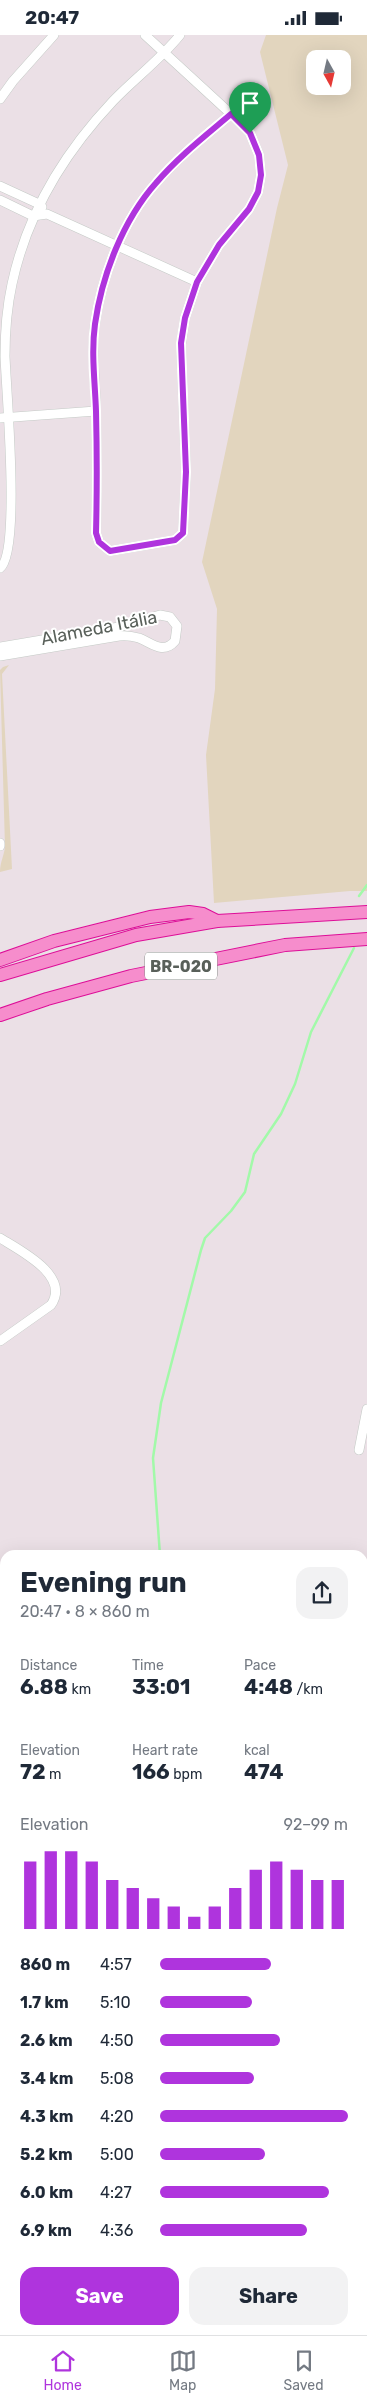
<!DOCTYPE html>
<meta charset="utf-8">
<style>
:root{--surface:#fff;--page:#f2f2f3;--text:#1f2937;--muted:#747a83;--line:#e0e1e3;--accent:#af34dd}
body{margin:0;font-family:Rubik,sans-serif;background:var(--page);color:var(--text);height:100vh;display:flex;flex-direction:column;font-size:19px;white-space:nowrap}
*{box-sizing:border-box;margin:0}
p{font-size:16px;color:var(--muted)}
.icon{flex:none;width:28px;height:28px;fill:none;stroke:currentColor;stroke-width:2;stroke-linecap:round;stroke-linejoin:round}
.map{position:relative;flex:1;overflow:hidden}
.panel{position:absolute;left:0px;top:1515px;width:368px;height:785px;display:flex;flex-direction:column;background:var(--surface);border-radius:15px 15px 0 0;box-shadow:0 5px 20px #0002}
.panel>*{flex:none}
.needle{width:32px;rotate:172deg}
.buttons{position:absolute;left:306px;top:15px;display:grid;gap:10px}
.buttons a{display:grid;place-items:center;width:45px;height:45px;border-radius:10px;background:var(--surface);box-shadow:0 5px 20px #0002;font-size:25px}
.pin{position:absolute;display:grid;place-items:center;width:42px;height:42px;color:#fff;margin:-51px -21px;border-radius:50% 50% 50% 0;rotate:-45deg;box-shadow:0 0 5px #0007}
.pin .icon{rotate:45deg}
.round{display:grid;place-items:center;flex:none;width:52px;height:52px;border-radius:15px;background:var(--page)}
.overview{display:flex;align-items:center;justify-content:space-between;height:85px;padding:0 20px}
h1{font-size:28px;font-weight:700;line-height:38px}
.stats{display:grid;grid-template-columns:repeat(3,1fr);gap:8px;height:85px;padding:5px 20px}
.stats div{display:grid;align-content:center}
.stats b{font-size:21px;font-weight:700}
.stats small{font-size:14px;font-weight:400}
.stats p{font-size:14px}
.chart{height:140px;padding:10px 20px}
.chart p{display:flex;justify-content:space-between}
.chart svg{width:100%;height:90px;margin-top:5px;stroke:var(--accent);stroke-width:6}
.primary-button{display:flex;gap:10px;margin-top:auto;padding:10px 20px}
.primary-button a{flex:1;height:58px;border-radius:15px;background:var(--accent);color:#fff;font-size:20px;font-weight:700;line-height:58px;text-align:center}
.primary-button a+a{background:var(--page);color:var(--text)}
ul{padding:0 20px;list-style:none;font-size:16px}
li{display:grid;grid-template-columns:80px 60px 1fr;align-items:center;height:38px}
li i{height:12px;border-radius:6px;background:var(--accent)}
.status{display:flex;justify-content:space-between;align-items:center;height:35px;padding:0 25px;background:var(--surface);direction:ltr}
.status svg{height:14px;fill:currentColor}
.tabs{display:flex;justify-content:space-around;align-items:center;height:70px;border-top:1px solid var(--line);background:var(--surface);font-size:14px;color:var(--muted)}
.tabs a{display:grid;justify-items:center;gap:2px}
.tabs .current{color:var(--accent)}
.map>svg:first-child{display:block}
.green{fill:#e2d5be;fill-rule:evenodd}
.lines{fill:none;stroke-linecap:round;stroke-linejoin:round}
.stream{stroke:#a2f9a9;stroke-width:2.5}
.minor-casing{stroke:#c4cac6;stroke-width:10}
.highway-casing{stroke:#dd0e98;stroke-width:14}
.minor{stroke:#fff;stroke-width:9}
.highway{stroke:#f68dcc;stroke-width:12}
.route-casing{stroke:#fff;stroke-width:10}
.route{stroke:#af34dd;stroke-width:6}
.labels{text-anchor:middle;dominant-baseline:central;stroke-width:4;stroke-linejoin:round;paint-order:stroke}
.shield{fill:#fff;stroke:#8b908c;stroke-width:1}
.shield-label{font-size:16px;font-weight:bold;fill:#59605a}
.street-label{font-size:18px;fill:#59605a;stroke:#fff}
</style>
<div class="status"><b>20:47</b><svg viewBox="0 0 49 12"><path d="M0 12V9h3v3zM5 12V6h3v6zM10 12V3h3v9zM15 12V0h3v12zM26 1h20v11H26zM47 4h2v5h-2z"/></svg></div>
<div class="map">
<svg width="367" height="2300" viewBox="0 0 367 2300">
<rect width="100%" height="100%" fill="#ebe0e6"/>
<!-- green -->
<g class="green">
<path d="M266,0H367V856H350L214,868L206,720L215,654L217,574L202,527L277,173L288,130L260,17ZM315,24H342V51H315Z"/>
<path d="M9,630L2,639L12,834L0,837C0,827 4,821 5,812L0,635L3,632Z"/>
</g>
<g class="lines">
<!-- stream -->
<g class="stream">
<path d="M359,861L367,850"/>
<path d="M160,1520L153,1423L161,1368L201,1215L205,1203L231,1176L245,1157L254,1119L281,1079L295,1049L311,997L354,913"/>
<path d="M362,1956H367"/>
<path d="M0,2016L5,2013"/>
<path d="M0,2266L5,2269"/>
<path d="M67,2295L81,2300"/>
</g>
<!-- minor casing -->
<g class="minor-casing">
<g id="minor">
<path d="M145,0L231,79L250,98L259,120L261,140L258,157L249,174L219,210L197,247L185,283L181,309L186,437L183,498L175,505L110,516L99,507L96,498C97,458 97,419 96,380C96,350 91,319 95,289C102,240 123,185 156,148C178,122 205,101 231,79"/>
<path d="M0,64L13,46L54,0"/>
<path d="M0,151L39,169L42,172"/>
<path d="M0,165L33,181L47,179L197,247"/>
<path d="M0,383L96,376"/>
<path d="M0,533C21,518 6,353 5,321C5,297 7,272 12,249C27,179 64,118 113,66C135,43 160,25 180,0"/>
<path d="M0,612L119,592L160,580L170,582L177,591L175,606C163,620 152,608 139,603C132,601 126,600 119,601L0,621"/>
<path d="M0,808V811"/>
<path d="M0,1203C21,1216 71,1241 51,1270L0,1306"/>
<path d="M359,1415L367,1374"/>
<path d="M0,1731L2,1737V1823"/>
<path d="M0,2149H5"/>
<path d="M362,2163L367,2164"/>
<path d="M42,2300V2295"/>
<path d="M230,2300V2295"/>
<path d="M323,2300V2295"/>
</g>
</g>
<!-- highway casing -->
<g class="highway-casing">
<g id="highway">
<path d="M0,925L54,906L150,882L189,877L203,879L217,886"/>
<path d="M0,940L136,900L217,886L367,877"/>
<path d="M0,980L47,964L131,941L285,910L367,904"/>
</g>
</g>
<!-- minor -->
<use href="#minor" class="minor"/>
<!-- highway -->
<use href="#highway" class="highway"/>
</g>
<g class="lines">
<!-- route casing -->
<g class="route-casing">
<path id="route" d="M231,79L250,98L259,120L261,140L258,157L249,174L219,210L197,247L185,283L181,308L186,437L183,498L175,505L110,516L99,507L96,498C97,457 97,417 96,376C95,347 91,318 95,289C102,240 123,185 156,148C178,122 205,101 231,79Z"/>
</g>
<!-- route -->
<use href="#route" class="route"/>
</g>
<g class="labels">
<!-- shield labels -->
<rect class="shield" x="145" y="917.5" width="72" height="27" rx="4"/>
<g class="shield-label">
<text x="181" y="931">BR-020</text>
</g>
<!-- street labels -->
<g class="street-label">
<text transform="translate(99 593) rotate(-11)">Alameda Itália</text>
</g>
</g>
</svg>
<div class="buttons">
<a><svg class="needle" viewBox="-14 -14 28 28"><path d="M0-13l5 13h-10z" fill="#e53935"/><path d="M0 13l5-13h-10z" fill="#747a83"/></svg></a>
</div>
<div class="pin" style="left:250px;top:98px;background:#1e9e55"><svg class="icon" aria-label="arrive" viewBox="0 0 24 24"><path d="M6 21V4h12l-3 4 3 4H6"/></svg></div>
<section class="panel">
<div class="overview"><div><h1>Evening run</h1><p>20:47 · 8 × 860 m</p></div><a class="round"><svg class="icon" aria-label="share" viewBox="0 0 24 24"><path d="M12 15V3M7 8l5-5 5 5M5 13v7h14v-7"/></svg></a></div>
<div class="stats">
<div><p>Distance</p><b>6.88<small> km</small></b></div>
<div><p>Time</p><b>33:01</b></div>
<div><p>Pace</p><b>4:48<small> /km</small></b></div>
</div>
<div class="stats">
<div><p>Elevation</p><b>72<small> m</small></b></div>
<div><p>Heart rate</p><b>166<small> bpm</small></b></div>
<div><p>kcal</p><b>474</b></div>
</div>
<div class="chart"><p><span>Elevation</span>92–99 m</p>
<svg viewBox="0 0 160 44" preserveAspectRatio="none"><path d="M5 44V11M15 44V6M25 44V6M35 44V11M45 44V20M55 44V24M65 44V29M75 44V33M85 44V38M95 44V33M105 44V24M115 44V15M125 44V11M135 44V15M145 44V20M155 44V20"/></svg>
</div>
<ul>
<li><b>860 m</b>4:57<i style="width:59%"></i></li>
<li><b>1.7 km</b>5:10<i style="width:49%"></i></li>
<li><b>2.6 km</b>4:50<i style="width:64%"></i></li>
<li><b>3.4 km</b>5:08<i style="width:50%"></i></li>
<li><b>4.3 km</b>4:20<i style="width:100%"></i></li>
<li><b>5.2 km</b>5:00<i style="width:56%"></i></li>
<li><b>6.0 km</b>4:27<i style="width:90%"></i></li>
<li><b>6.9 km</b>4:36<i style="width:78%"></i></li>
</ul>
<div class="primary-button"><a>Save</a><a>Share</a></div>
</section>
</div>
<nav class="tabs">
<a class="current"><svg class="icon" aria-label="home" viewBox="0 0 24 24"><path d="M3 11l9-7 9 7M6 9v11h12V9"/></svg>Home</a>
<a><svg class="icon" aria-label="map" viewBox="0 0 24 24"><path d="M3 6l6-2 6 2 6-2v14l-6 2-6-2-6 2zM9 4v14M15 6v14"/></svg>Map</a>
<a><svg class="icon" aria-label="saved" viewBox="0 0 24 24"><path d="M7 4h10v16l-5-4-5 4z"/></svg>Saved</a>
</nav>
